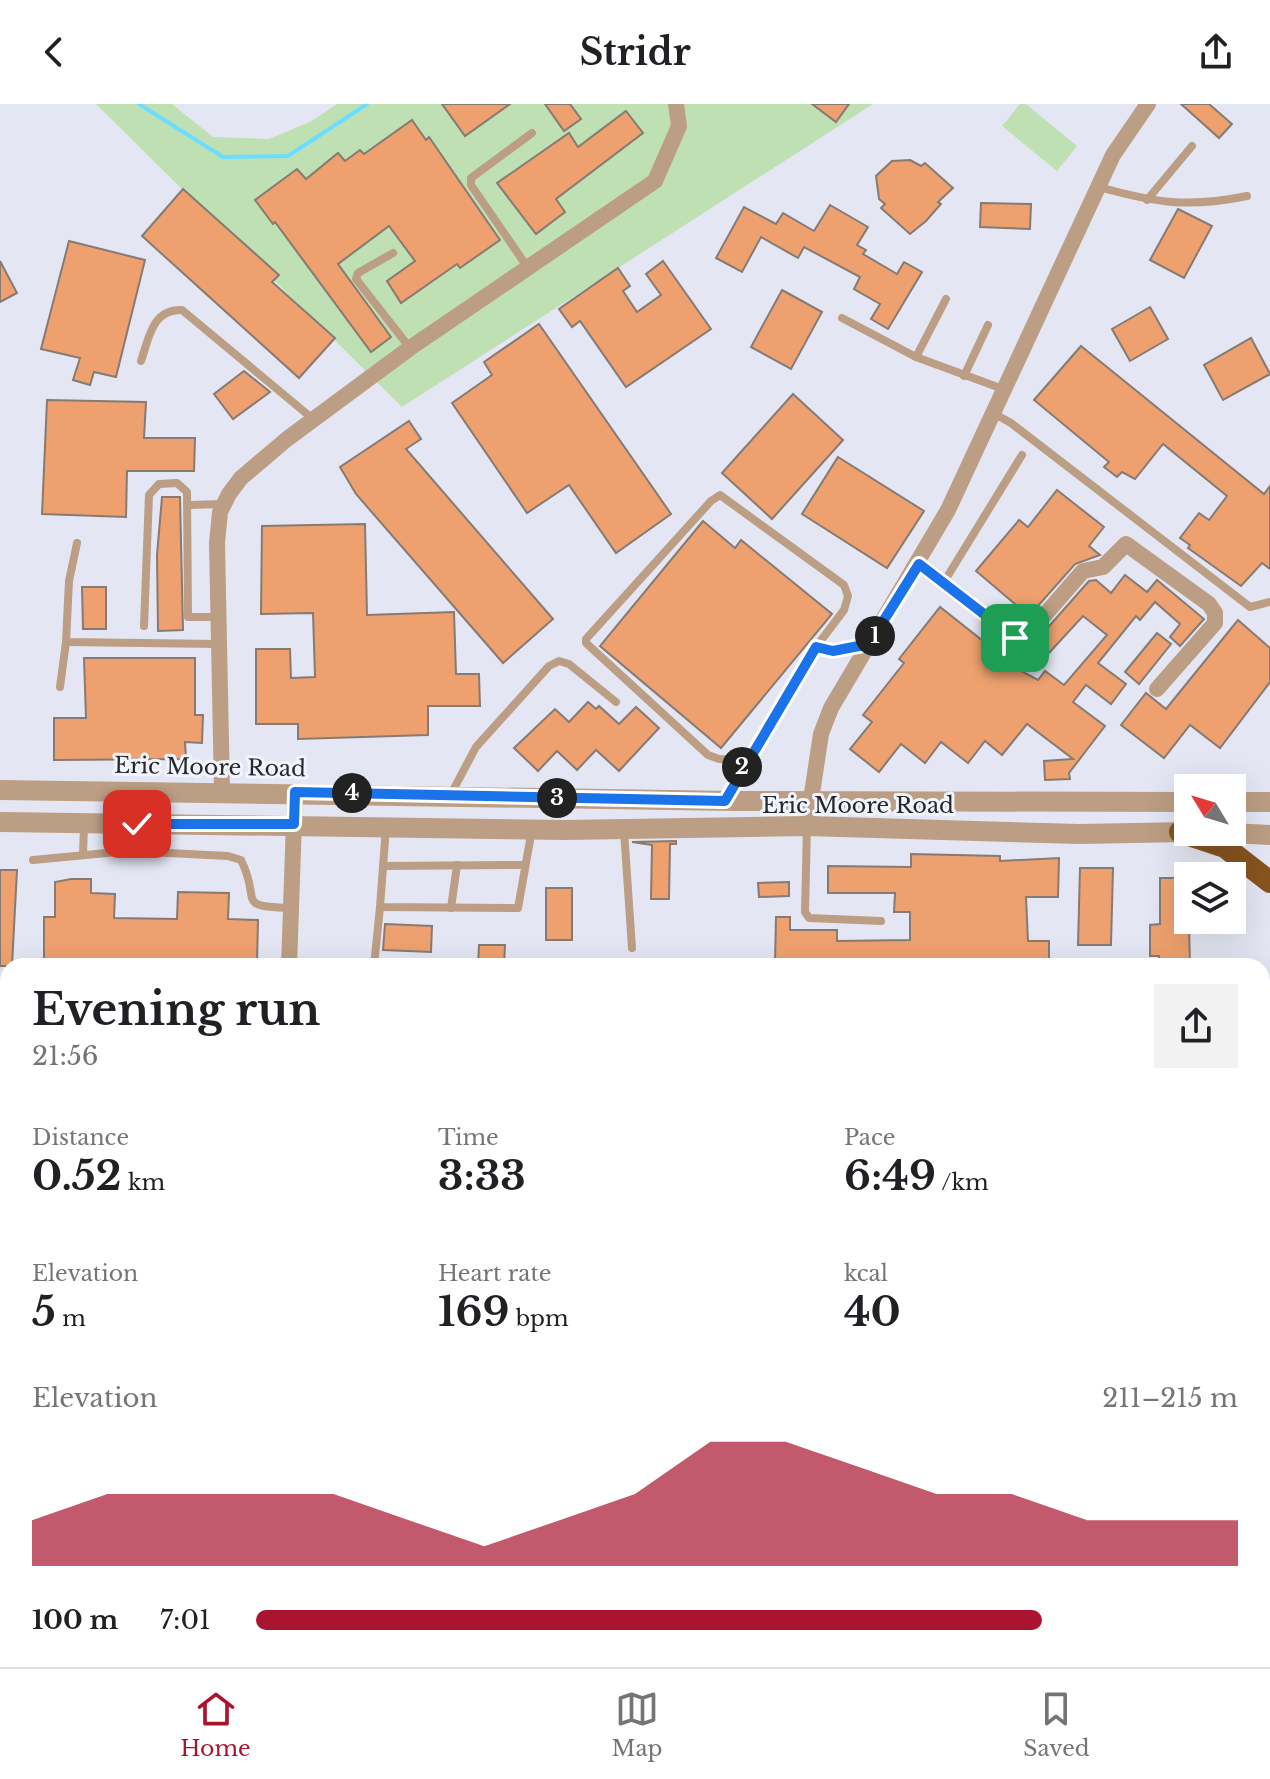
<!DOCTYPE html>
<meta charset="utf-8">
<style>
:root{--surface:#fff;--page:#f2f2f2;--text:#202124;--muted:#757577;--line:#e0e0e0;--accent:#aa1430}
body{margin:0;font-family:"Libre Baskerville",serif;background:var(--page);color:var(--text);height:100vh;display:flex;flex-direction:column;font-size:30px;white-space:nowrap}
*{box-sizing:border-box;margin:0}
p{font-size:26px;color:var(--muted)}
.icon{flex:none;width:44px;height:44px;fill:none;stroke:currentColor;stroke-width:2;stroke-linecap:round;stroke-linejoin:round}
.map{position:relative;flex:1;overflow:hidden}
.sheet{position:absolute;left:0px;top:854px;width:1270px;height:710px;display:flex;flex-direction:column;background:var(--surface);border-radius:24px 24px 0 0;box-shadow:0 8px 32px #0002}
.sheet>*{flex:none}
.needle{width:52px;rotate:308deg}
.fabs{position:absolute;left:1174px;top:670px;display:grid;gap:16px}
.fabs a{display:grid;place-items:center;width:72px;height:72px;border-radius:0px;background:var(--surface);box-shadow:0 8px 32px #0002;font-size:40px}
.pin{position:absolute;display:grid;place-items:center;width:68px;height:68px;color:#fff;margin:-34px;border-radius:16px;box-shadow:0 4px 12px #0006}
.km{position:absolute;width:40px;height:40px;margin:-20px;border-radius:50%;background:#222;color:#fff;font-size:22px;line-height:40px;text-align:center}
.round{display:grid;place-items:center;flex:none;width:84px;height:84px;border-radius:0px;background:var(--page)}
.headline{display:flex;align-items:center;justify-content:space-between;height:136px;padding:0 32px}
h1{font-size:44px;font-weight:800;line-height:60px}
.figures{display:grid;grid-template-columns:repeat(3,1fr);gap:12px;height:136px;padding:8px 32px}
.figures div{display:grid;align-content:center}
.figures b{font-size:40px;font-weight:800}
.figures small{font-size:22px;font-weight:400}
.figures p{font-size:22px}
.chart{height:224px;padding:16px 32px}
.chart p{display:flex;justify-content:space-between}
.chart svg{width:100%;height:144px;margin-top:8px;fill:var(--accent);opacity:.7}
ul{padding:0 32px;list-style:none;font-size:26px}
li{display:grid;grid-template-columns:128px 96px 1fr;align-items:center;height:60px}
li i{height:20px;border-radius:10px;background:var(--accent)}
header{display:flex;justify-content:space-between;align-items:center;height:104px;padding:0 32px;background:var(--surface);font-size:36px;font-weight:800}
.dock{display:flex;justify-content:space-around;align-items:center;height:112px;border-top:2px solid var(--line);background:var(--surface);font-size:22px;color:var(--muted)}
.dock a{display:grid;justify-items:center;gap:4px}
.dock .current{color:var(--accent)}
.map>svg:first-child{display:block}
.green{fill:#bfe0b3}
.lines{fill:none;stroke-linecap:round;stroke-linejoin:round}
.stream{stroke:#6adeff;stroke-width:4}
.building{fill:#eea16e;stroke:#857a74;stroke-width:2}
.service{stroke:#bb9e83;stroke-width:8}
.minor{stroke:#bb9e83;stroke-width:16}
.tertiary{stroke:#bb9e83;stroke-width:20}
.trunk{stroke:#86541f;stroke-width:22}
.rail{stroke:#777880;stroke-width:4}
.route-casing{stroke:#fff;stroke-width:16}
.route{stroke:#1a73e8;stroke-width:10}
.labels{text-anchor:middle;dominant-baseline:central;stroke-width:6;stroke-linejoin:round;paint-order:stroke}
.street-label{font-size:22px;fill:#27282c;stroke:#f2f5fe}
</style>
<header><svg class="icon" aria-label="back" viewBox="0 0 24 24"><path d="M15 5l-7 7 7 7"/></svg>Stridr<svg class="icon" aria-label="share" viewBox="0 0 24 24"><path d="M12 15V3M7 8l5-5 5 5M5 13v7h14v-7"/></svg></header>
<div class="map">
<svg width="1270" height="1563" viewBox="0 0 1270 1563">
<rect width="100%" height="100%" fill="#e4e7f3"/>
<!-- green -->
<g class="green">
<path d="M96,0H172L213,33L269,35L312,17L337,0H873L402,303Z"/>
<path d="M1020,0H1026L1077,42L1057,67L1002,22Z"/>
</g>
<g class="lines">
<!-- stream -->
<path class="stream" d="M139,0L223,53L288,52L367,0"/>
</g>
<!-- building -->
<g class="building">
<path d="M442,0H510L465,32Z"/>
<path d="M545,0H570L581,15L564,27Z"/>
<path d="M812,0H849L836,18Z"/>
<path d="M1181,0H1209L1232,20L1219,34Z"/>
<path d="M626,7L643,29L556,95L565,108L536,130L497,79L569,29L578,43Z"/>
<path d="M412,16L426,36L429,33L500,136L460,164L457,160L401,199L387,177L415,157L389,122L338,160L391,233L371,248L275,118L273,120L255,96L297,65L306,75L338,49L345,57L360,46L364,50Z"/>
<path d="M910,56L921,62L925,59L953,84L938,98L941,100L926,117L910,130L881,104L885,100L879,95L876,72L892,57Z"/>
<path d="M183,85L279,171L272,178L335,234L299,274L142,132Z"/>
<path d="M981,99L1031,100L1030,125L980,123Z"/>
<path d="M830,101L868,123L857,141L866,146L863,150L897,170L904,158L922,168L888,225L871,215L880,200L854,185L860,173L804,143L798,154L761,133L742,168L716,154L744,103L776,120L783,109L814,127Z"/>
<path d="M1178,105L1212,122L1184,174L1150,156Z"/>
<path d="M69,137L145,156L116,273L94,268L90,281L73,276L80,254L41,245Z"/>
<path d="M0,157L17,189L0,198Z"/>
<path d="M663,157L711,225L626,283L580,217L572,223L559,205L618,164L630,182L623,187L637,208L661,191L646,170Z"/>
<path d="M782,186L822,208L791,265L751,243Z"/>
<path d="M1150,203L1168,235L1130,257L1112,225Z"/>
<path d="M539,220L671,410L616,449L569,381L527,409L452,299L492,271L484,258Z"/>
<path d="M1251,234L1270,270L1223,296L1204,261Z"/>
<path d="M1081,242L1264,390L1270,382V465L1262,459L1241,482L1188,444L1190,441L1180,434L1199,409L1209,416L1227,392L1163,340L1135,375L1122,368L1117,373L1104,363L1109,358L1034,296Z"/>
<path d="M244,267L270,288L233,315L214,290Z"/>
<path d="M793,290L843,336L772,415L722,369Z"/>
<path d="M47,296L146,298L144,334H195L194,367H127L126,413L42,410Z"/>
<path d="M409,317L421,335L406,345L553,515L503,559L356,390L340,363Z"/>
<path d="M838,353L924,407L887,464L802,410Z"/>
<path d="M1057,386L1104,423L1089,442L1100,451L1075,460L1029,512L976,467L1019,416L1028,423Z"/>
<path d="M162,393H180L183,526L158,527L157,451Z"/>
<path d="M703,417L735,444L741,436L832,510L721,644L600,542Z"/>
<path d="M365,420L367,511L454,508L456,570H479L480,602H428V631L298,635V620H256V545H290L291,574L315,573L313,509L261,510L262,422Z"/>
<path d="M1125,471L1147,488L1157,476L1204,515L1180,542L1170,533L1180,520L1155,498L1140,516L1136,512L1098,559L1126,580L1111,600L1086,581L1073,598L1105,622L1069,669L1070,675L1045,676L1044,657L1073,655L1027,620L1002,651L985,637L968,659L941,638L925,659L901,640L879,668L850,645L872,618L863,611L904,559L899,555L940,503L1021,567L1038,576L1045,567L1064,581L1107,531L1083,512L1048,550L1035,538L1089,477L1096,476L1111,489Z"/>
<path d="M82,483H106V525H83Z"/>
<path d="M1238,516L1270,544V578L1220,644L1190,621L1164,654L1121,621L1146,589L1166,605Z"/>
<path d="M1157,529L1171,540L1139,580L1125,568Z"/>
<path d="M84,554H195V611H203L202,639L185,638L186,655L54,656V614H86Z"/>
<path d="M588,598L596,605L599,602L619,620L636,603L659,624L619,667L596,646L577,666L557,647L538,667L514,644L555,605L569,618Z"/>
<path d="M676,737V740H670L669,795H651L652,741L632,738Z"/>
<path d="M911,750L1000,752V757L1059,754L1058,793H1026L1028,837H1049V862L775,859L776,813H790V826H837V837L910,836V808H894L895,789H828V762L911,763Z"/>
<path d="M1080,764H1113L1111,841H1078Z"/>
<path d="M0,766H17L12,862H0Z"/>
<path d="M1160,774H1188L1190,862H1159V852H1150V821L1160,820Z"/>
<path d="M71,775H91V789L115,790L114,814L177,815L178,788L229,789L228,815L258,816L257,860L44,857V813H55V778Z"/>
<path d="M789,778V792L759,793L758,779Z"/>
<rect x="546" y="784" width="26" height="52"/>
<path d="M385,820L432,822L431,848L383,846Z"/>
<path d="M479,841H505L504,862H478Z"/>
</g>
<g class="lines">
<!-- service -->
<g class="service">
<path d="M1099,83C1156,99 1189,104 1247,92"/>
<path d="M1147,96L1192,42"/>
<path d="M393,149L358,169L356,175L410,244"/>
<path d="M528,164L471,81V74L532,29"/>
<path d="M842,214L916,253L1003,285"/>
<path d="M916,253L946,195"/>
<path d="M141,257C149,234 152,205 182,206L313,315"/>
<path d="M964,272L988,221"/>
<path d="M993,309L1011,319L1250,503L1270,498"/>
<path d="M190,401L222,400"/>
<path d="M77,439L69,477L66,538L219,540"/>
<path d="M944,478L1022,351"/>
<path d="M144,522L149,391L159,380L177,379L187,388L188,513H219"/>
<path d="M816,543L833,547L868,540"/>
<path d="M60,583L66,538"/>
<path d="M450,692L476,643L549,562L559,557L569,560L616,598"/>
<path d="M725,696L816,543L844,506L848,492L844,481L720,391L711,397L586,535V539L708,651L719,655L746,656"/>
<path d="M386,723L380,803L518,804L532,725"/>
<path d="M807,723L805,808L809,814L881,817"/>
<path d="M624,727L632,844"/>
<path d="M83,751L84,720"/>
<path d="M33,756L128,747L228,752L241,756C262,798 234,802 290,804"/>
<path d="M383,762L525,761"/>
<path d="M451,804L457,761"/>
<path d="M374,862L380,803"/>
<path d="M1262,1131L1270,1124"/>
<path d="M0,1282H8"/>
<path d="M46,1563L67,1556"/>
<path d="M791,1563L798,1556"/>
</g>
<!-- minor -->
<g class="minor">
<path d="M919,460L1015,534L1029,529L1083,467L1103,463L1126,440L1209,500L1215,509V519L1157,585"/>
<path d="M222,687L217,439L220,408L229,390L241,374L287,335L410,244L655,77L679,22L676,0"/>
<path d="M807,722L821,630L831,604L948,406L1113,51L1148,0"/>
<path d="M289,862L295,688"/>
<path d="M284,1563V1556"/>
</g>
<!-- tertiary -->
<g class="tertiary">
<path d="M0,686L734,697L1188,698"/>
<path d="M1232,698H1270"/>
<path d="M0,718L565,726L807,722L1079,730L1188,728"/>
<path d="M1213,728L1270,731"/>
</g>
<!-- trunk -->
<g class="trunk">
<path d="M1180,728L1225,743L1270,778"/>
<path d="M1262,1034L1270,1022"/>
<path d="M1262,1080L1270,1074"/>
<path d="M692,1563L698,1556"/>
<path d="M739,1563L746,1556"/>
</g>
<!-- rail -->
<g class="rail">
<path d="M1262,1167L1270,1161"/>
<path d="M825,1563L832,1556"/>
</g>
</g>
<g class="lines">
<!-- route casing -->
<g class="route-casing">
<path id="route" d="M137,720H294L295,688L725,697L816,543L833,547L869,540L919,460L1015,534"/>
</g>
<!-- route -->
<use href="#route" class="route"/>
</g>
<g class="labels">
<!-- street labels -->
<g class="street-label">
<text transform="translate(210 663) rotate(1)">Eric Moore Road</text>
<text x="858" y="701">Eric Moore Road</text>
</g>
</g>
</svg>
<div class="fabs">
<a><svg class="needle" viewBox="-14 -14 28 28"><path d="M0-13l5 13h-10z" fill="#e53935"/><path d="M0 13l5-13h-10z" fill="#757577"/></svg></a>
<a><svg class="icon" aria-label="layers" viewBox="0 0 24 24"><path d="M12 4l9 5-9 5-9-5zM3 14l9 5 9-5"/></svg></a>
</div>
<div class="pin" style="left:1015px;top:534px;background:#1e9e55"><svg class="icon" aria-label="arrive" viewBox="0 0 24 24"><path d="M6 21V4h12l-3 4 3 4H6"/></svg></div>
<div class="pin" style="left:137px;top:720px;background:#d93025"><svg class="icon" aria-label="check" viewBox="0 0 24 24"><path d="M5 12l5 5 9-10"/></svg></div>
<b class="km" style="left:875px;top:532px">1</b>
<b class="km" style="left:742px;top:663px">2</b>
<b class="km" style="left:557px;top:694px">3</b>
<b class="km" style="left:352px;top:689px">4</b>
<section class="sheet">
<div class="headline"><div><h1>Evening run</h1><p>21:56</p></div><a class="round"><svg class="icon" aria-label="share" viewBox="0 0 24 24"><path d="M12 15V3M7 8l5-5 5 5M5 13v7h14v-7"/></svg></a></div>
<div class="figures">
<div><p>Distance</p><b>0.52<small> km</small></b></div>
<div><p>Time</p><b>3:33</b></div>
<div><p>Pace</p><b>6:49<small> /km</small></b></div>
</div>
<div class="figures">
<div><p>Elevation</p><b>5<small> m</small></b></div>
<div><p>Heart rate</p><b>169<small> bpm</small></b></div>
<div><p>kcal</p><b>40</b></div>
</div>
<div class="chart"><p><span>Elevation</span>211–215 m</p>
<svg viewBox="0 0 160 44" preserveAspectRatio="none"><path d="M0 44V30L10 22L20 22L30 22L40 22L50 30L60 38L70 30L80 22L90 6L100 6L110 14L120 22L130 22L140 30L150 30L160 30V44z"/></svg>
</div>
<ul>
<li><b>100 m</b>7:01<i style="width:80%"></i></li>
</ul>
</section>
</div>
<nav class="dock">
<a class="current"><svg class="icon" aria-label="home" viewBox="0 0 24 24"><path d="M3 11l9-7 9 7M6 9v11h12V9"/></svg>Home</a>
<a><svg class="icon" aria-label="map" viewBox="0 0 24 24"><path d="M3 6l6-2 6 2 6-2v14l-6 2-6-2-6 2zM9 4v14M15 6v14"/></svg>Map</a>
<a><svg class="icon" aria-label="saved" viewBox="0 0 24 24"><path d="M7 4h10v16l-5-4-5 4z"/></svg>Saved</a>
</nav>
